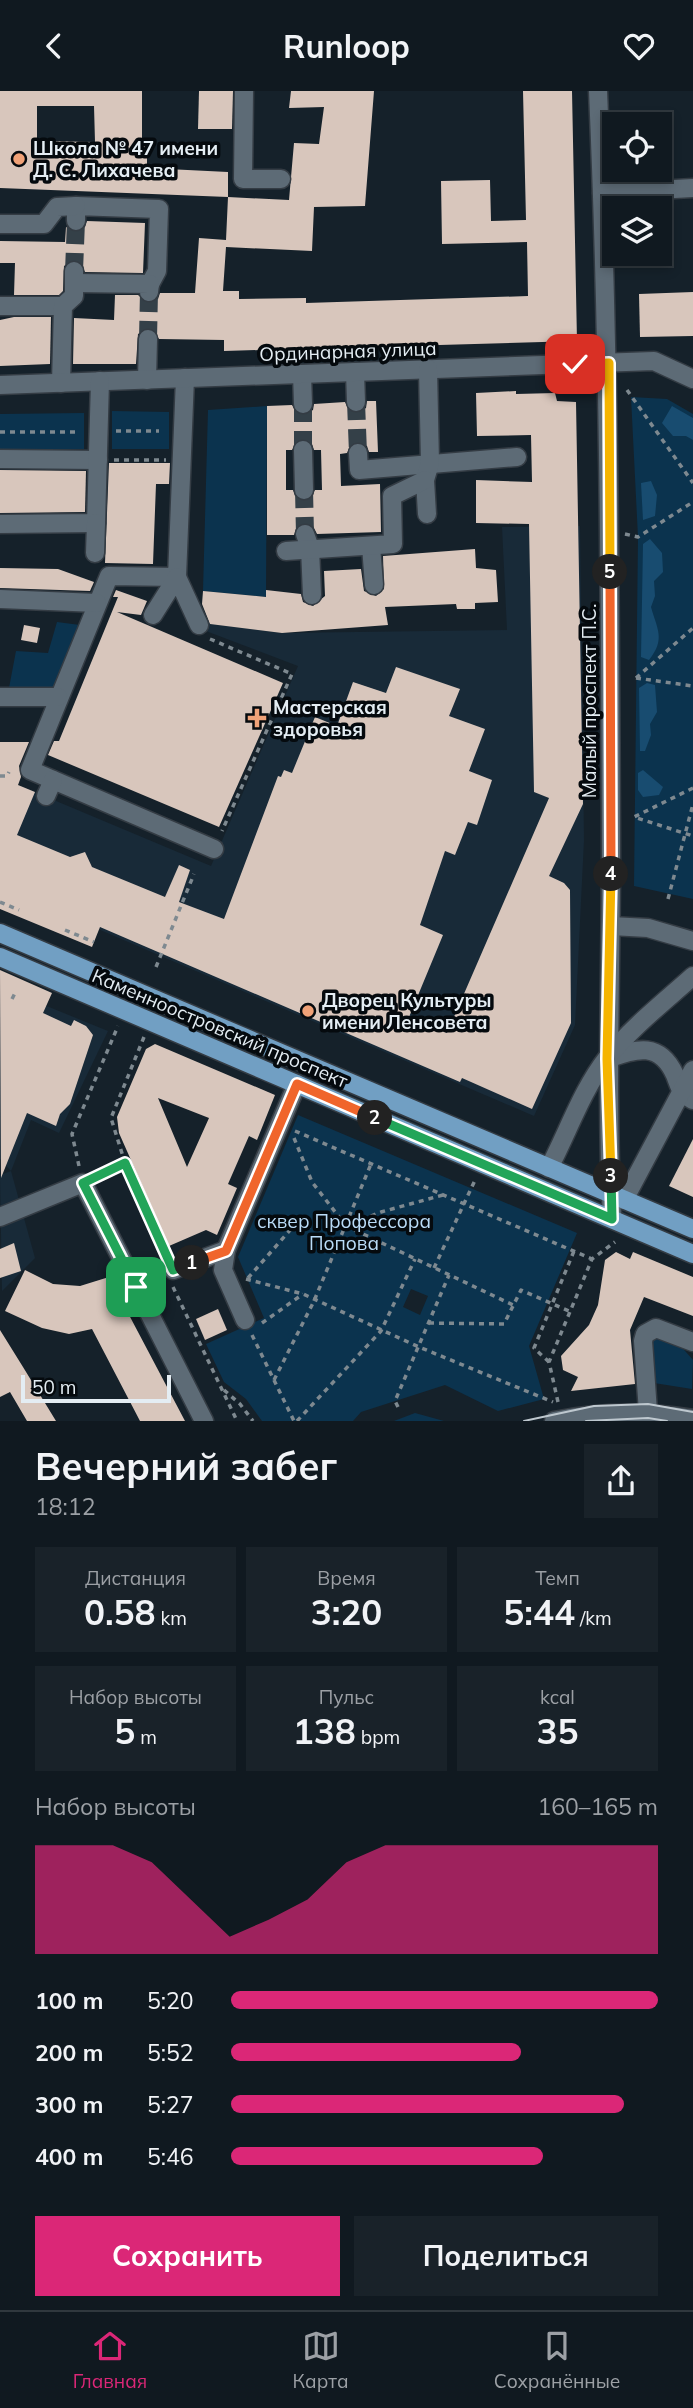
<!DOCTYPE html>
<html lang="ru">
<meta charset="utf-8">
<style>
:root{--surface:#101920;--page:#192229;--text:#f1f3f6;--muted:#9ca0a5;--line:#30383e;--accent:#db2777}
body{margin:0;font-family:Mulish,sans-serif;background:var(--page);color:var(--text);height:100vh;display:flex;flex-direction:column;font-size:26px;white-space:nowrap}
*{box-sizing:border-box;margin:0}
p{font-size:23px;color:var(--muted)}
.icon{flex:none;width:38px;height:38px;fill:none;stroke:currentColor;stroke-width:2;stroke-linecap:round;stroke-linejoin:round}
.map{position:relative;height:1330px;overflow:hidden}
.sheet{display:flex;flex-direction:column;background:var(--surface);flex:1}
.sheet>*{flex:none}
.tools{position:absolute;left:602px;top:21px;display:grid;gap:14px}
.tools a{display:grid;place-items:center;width:70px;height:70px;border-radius:0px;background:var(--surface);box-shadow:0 4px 10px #0003,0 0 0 2px var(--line);font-size:35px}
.scale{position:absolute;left:21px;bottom:18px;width:150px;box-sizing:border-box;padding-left:7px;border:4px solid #e4edf3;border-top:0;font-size:19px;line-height:24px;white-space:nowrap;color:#e4edf3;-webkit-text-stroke:5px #050a0e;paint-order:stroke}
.pin{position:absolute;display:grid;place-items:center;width:60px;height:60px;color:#fff;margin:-30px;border-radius:14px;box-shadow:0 4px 10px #0006}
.km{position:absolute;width:35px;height:35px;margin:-18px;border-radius:50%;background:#222;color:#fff;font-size:19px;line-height:35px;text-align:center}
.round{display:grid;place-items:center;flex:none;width:74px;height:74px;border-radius:0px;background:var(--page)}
.head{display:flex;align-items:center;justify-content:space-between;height:119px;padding:0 35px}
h1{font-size:38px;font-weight:700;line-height:52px}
.figures{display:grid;grid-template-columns:repeat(3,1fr);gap:10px;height:119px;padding:7px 35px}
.figures div{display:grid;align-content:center;border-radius:0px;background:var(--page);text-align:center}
.figures b{font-size:35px;font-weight:700}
.figures small{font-size:19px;font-weight:400}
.figures p{font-size:19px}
.chart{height:196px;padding:14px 35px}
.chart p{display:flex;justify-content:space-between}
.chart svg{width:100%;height:126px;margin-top:7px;fill:var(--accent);opacity:.7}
.cta{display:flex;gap:14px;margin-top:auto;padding:14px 35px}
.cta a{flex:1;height:80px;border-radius:0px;background:var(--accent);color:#fff;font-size:28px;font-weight:700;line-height:80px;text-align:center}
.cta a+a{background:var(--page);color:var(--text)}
ul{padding:0 35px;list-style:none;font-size:23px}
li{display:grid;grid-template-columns:112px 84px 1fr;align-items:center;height:52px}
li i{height:18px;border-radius:9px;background:var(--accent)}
header{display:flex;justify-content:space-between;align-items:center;height:91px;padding:0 35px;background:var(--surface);font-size:32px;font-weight:700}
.dock{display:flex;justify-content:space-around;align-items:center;height:98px;border-top:2px solid var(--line);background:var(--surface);font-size:19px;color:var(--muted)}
.dock a{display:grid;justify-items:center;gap:4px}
.dock .current{color:var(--accent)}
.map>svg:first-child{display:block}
.built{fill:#182a38}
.green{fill:#0b334e;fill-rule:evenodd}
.forest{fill:#184c70}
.building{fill:#d8c6bc;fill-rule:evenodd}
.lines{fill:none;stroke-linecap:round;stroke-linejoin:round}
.minor-tunnel{stroke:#344048;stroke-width:18;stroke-dasharray:18 9;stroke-linecap:butt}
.minor-casing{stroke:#343c44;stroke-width:21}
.major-casing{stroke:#343c44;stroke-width:21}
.path{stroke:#7e8990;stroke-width:3.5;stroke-dasharray:5 5;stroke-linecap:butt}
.minor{stroke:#5d6b76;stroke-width:18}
.major{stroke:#719fc3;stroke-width:18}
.tram{stroke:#bec8cf;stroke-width:2}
.split-1-casing{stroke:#fff;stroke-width:14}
.split-2-casing{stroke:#fff;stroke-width:14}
.split-3-casing{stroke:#fff;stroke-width:14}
.split-4-casing{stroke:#fff;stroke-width:14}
.split-5-casing{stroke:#fff;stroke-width:14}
.split-6-casing{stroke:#fff;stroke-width:14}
.split-1{stroke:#22a559;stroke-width:9}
.split-2{stroke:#f0652b;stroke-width:9}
.split-3{stroke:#22a559;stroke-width:9}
.split-4{stroke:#f5b400;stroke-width:9}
.split-5{stroke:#f0652b;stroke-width:9}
.split-6{stroke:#f5b400;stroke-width:9}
.poi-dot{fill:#f0a278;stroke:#050a0e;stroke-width:2.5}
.labels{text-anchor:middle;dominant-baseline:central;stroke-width:7;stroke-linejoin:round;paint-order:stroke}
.poi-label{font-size:19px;font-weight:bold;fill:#e4edf3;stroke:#050a0e;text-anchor:start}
.street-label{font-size:19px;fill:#e4edf3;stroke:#050a0e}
.park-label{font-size:19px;fill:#badcf8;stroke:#050a0e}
</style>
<header><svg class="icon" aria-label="back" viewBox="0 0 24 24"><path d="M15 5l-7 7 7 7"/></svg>Runloop<svg class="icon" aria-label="heart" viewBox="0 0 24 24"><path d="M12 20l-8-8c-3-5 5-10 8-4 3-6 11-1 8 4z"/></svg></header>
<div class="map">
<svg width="693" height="1330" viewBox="0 0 693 1330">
<rect width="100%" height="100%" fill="#15212a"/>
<!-- built -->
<g class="built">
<path d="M580,435L584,749L575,934L534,1025L0,796V739L18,694L211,775L298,575L198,537L200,531L282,542L507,539L502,436Z"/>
<path d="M0,896L108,940L59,1042L31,1029L11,1080L35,1167L2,1200L0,1084L11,1080L0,1068Z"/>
</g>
<!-- green -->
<g class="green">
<path d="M631,306L667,308L693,323V808L634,795L638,446Z"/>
<path d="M267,315L266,506L203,500L208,319Z"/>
<path d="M112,320L169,321V358H112Z"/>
<path d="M84,322V358L0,360V323Z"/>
<path d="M57,531L80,534L54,596L9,597L16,560L48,562Z"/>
<path d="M298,1024L577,1142L529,1255L544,1308L498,1320L445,1294L361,1321L353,1330H262L246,1308L224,1291L206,1253L264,1227L238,1166ZM411,1198L428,1205L420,1224L403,1216Z"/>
<path d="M655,1245L678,1252L693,1269L692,1298L654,1292L651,1248Z"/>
<path d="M415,1322L444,1330H394Z"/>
</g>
<!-- forest -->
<g class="forest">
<path d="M672,315L693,327V349L686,345H673L662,332Z"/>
<path d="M651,390L657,404L655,425L643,429L641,392Z"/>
<path d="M650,448L662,462L663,481L654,490L655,505L651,516C657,538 666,548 649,569L641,566L643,453Z"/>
<path d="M647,592L655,594L657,621L650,633L651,644L645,660H640L639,597Z"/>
<path d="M643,679L663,696L659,704L643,706L638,699V682Z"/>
</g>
<!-- building -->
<g class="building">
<path d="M0,0H37V11V0H142V52H147V77L228,81V106L0,97ZM37,15H94L95,51L37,50Z"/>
<path d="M199,0H233L232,38H198Z"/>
<path d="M291,0H374L365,115L314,116L312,160L226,156L223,200H239V208L306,207V212L528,205L527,151L442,153L441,90L490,89L491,130L526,129L523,0H572L577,250L224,260V249L159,248L154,239L148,237L138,243L136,273H73L74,227L114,229L115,204H138L148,212L158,208L160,202H195L199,147L226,149L228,106L289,109L294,52L319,53L324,16L289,17Z"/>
<path d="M87,130L145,132L143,182L85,181L80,171L73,169L64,175L63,200L59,204H14L15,172H0V150L65,151L66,136L77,141L85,136Z"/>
<path d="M693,201V245L640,246L639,203Z"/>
<path d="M14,226H51L50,273L0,275V229Z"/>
<path d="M516,300V303L555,302L557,310L576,311L583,713L549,785L564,792L570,799L571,932L532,1018L462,987L460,991L100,836L92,856L0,818V651H29L19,675L21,686L18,694L35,701L17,744L70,766L85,761L92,776L165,806L179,774L190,779L179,811L224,828L278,685L281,686L284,679L292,682L315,626L337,635L353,591L386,602L396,576L460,598L449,625L485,638L469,680L492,689L477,734L468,731L455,764L445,760L420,834L443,844L409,926L447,942L549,707L534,701L529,433L476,432V389L532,391L531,344L477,345L476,302Z"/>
<path d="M367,310H376L378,361H369L367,355L358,351L351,353L347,362L340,363L341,395L380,393L381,441L317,443L313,435L306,432L297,435L294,444H267V315L292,314L297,323L304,324L313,319L314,313L345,311L350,321L357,322L366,317ZM303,348L312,353L314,359H321L322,399H315L310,408L304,410L295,405L293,399H286V359H292L297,350Z"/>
<path d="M109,372H170L169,393H156L153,473L105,472Z"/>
<path d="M0,379L86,380L85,421L0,422Z"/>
<path d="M475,458L476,477L496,479L498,511L475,512V518H457L456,513L385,516L388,534L282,542L210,533L202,513L203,500L266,506V499L301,503L303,511L313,515L325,505L324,480L361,478L364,500L376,505L384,498L383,465Z"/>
<path d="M0,477L58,478L94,491L90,500L0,497Z"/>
<path d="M116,499L147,510L141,524L117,521L283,592L219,736L48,664L54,650H59L118,506H113Z"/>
<path d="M24,534L40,537L37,552L21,549Z"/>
<path d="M0,879L52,902L43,922L71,935L74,929L86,935L93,944L70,1013L60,1023L56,1035L27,1022L1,1087Z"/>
<path d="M155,953L275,1004L257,1049L249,1045L228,1093L237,1097L217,1144L206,1139L169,1155L119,1042L117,1026L146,958ZM158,1007L209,1027L187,1076Z"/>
<path d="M693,1048V1106L669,1095Z"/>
<path d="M14,1152L21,1180L0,1187V1158Z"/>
<path d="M616,1161L630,1168L633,1161L693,1186V1225L644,1206L630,1239L635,1293L571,1300L578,1286L563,1279L561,1265L589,1234L598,1214L605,1169Z"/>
<path d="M25,1179L53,1193L80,1195L109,1186L185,1330H140L92,1238L69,1243L42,1237L5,1220Z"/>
<path d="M218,1218L227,1239L205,1249L196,1228Z"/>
<path d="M0,1239L23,1276L56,1330H27L10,1301L0,1306Z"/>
</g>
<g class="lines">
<!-- minor-tunnel -->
<g class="minor-tunnel">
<path d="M74,180L76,130"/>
<path d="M148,248L149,201"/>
<path d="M356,311L358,362"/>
<path d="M303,313V359"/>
<path d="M304,399L305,443"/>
</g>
<!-- minor casing -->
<g class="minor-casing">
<g id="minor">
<path d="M244,0L243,88H281"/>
<path d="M598,0C609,253 610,506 611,760C611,884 606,1004 612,1128"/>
<path d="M602,102L693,97"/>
<path d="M76,130V115L159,118L157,180L150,193"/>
<path d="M0,133H44L57,116L76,115"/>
<path d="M75,192L150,193L149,201"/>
<path d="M0,215H63"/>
<path d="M355,281L356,311"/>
<path d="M302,283L303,313"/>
<path d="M185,287L177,486L109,485L30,679L214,758"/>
<path d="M147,289L148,248"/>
<path d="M61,292L63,215L74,205V180"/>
<path d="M0,294L654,270L693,288"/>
<path d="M303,359L304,399"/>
<path d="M358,362L359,379L517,366"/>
<path d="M0,368L98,369"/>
<path d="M427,423L425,389L430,372L428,278"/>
<path d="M0,433L96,432L100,290"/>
<path d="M305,443L310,457L312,504"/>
<path d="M371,455L374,494"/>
<path d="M286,460L393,453L392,405L425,389"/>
<path d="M95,462L96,432"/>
<path d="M0,508L97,512"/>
<path d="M153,524L177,486L199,534"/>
<path d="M0,606H58"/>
<path d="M46,705L53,689"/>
<path d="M611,835L648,837L693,850"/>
<path d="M610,967C637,957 660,951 675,984C680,997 680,1002 693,1009"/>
<path d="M549,1077C568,1041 582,999 607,967C632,936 664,911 693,885"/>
<path d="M624,1109L693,979"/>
<path d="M0,1126L83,1092L204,1330"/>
<path d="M173,1179L226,1159"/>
<path d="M245,1229L223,1179L226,1159L297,993"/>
<path d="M648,1321L643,1250L645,1243L656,1237L693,1251"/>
<path d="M554,1330C602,1320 645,1320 693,1328"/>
</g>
</g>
<!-- major casing -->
<g class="major-casing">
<g id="major">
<path d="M0,842L693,1138"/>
<path d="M0,866L693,1163"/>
</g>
</g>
<!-- path -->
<g class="path">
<path d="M627,299L693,392"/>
<path d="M116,340H159"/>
<path d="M0,341H80"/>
<path d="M114,369H166"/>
<path d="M625,443L638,446L693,411"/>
<path d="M210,548L292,583L222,740"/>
<path d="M636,587L693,537"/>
<path d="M636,587L693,595"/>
<path d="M0,685H7L9,681"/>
<path d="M693,697L634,726L693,745"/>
<path d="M668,808L693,713"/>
<path d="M0,811L19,819"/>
<path d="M65,839L94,851"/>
<path d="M156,876L194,783"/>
<path d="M12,908L15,902"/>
<path d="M144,946L111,1027L125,1072L165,1162"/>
<path d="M295,1040L592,1168"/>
<path d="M294,1047L312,1091L346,1135L381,1121L443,1104"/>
<path d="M79,1075L72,1043L118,935"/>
<path d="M99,1084L125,1072"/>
<path d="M434,1177L476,1087"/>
<path d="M248,1187L292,1137L346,1135L513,1214"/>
<path d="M246,1188L303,1203L419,1256L553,1311"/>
<path d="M173,1196L237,1330"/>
<path d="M262,1232L303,1203"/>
<path d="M429,1232L504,1233L521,1199L571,1221"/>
<path d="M252,1244L294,1330"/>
<path d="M549,1271L534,1257L574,1160"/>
<path d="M274,1289L314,1210L371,1073"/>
<path d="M224,1299L240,1313L253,1330"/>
<path d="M558,1311L549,1271L592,1168L615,1151"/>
<path d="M398,1316L395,1310L449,1184"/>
<path d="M297,1330L381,1240L415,1168"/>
</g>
<!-- minor -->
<use href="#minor" class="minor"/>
<!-- major -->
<use href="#major" class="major"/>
<!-- tram -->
<g class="tram">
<path d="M524,1330L594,1315L648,1313L693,1321"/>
<path d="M586,1330L648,1327L667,1330"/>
</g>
</g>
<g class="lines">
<!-- split-1 casing -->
<g class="split-1-casing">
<path id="split-1" d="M136,1196L83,1092L125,1072L173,1179L192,1172"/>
</g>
<!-- split-2 casing -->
<g class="split-2-casing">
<path id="split-2" d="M192,1172L226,1160L297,993L375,1027"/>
</g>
<!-- split-3 casing -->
<g class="split-3-casing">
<path id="split-3" d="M375,1027L612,1128L611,1085"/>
</g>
<!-- split-4 casing -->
<g class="split-4-casing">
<path id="split-4" d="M611,1085L607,968L611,783"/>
</g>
<!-- split-5 casing -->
<g class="split-5-casing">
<path id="split-5" d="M610,481L611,783"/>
</g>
<!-- split-6 casing -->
<g class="split-6-casing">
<path id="split-6" d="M575,273L609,272L610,481"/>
</g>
<!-- split-1 -->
<use href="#split-1" class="split-1"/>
<!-- split-2 -->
<use href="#split-2" class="split-2"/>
<!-- split-3 -->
<use href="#split-3" class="split-3"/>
<!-- split-4 -->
<use href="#split-4" class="split-4"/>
<!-- split-5 -->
<use href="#split-5" class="split-5"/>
<!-- split-6 -->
<use href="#split-6" class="split-6"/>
</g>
<!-- markers -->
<g class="poi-dot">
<circle cx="19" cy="68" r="7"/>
<path d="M253.5 616.5h7v7h7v7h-7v7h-7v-7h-7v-7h7z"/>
<circle cx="308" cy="920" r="7"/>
</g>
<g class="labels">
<!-- poi labels -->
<g class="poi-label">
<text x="33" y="57">Школа № 47 имени<tspan x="33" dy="22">Д. С. Лихачева</tspan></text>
<text x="273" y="616">Мастерская<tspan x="273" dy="22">здоровья</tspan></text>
<text x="322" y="909">Дворец Культуры<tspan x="322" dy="22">имени Ленсовета</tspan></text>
</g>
<!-- street labels -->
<g class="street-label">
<text transform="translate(348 260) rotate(-2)">Ординарная улица</text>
<text transform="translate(589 610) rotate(-90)">Малый проспект П.С.</text>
<text transform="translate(220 937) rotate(23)">Каменноостровский проспект</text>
</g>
<!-- park labels -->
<g class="park-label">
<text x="344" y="1130">сквер Профессора<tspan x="344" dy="22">Попова</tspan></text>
</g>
</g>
</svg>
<div class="tools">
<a><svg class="icon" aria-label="locate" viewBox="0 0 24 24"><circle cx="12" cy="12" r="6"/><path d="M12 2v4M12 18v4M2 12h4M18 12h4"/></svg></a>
<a><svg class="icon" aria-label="layers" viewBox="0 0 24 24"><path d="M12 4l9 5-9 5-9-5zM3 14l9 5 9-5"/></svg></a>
</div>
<div class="scale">50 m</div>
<div class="pin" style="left:136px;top:1196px;background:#1e9e55"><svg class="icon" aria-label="arrive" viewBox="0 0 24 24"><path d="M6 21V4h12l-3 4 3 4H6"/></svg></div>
<div class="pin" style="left:575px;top:273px;background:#d93025"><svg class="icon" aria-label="check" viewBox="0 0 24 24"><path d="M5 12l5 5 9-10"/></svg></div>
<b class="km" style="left:192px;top:1172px">1</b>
<b class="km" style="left:375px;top:1027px">2</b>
<b class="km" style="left:611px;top:1085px">3</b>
<b class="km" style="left:611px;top:783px">4</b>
<b class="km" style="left:610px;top:481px">5</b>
</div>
<section class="sheet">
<div class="head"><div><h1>Вечерний забег</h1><p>18:12</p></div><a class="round"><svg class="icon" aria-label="share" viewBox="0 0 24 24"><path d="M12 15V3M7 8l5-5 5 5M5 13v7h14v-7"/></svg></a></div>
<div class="figures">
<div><p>Дистанция</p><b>0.58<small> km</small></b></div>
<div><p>Время</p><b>3:20</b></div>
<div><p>Темп</p><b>5:44<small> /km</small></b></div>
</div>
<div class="figures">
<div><p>Набор высоты</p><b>5<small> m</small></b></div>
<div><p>Пульс</p><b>138<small> bpm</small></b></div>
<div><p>kcal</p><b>35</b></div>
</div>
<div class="chart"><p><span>Набор высоты</span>160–165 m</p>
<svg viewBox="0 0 160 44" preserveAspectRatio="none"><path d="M0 44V6L10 6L20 6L30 12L40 25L50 38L60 32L70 25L80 12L90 6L100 6L110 6L120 6L130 6L140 6L150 6L160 6V44z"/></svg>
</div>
<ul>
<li><b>100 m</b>5:20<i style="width:100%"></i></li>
<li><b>200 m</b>5:52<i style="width:68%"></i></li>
<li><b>300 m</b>5:27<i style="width:92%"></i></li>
<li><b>400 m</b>5:46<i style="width:73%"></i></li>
</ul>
<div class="cta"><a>Сохранить</a><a>Поделиться</a></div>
</section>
<nav class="dock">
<a class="current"><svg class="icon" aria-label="home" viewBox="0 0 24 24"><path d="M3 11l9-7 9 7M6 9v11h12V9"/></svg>Главная</a>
<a><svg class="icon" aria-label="map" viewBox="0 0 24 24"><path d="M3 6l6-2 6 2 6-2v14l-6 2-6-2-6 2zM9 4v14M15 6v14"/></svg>Карта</a>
<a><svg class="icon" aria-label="saved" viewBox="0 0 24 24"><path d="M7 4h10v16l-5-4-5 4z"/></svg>Сохранённые</a>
</nav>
